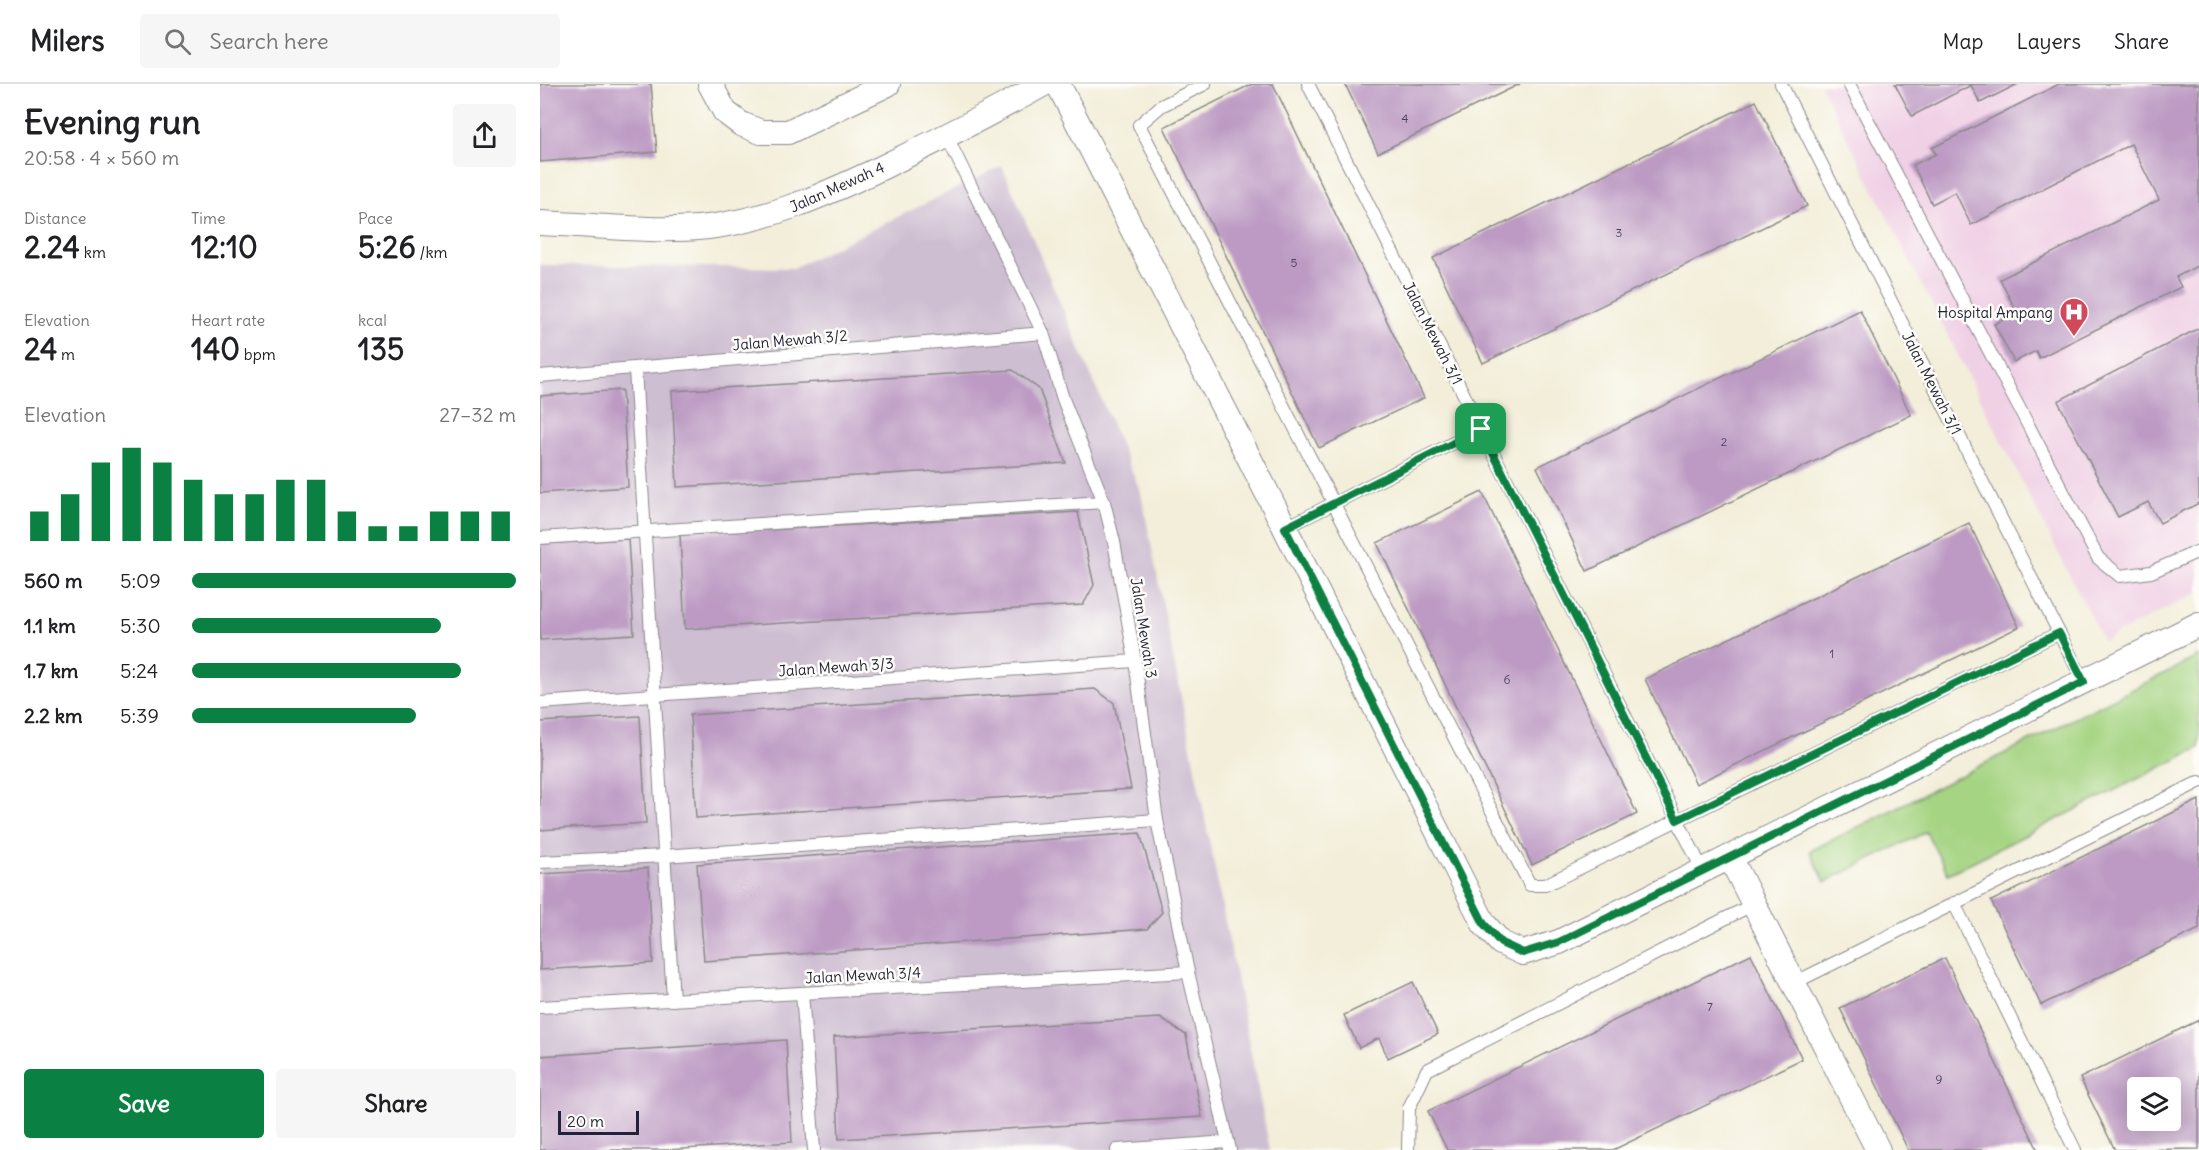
<!DOCTYPE html>
<meta charset="utf-8">
<style>
:root{--surface:#fff;--page:#f6f6f6;--text:#202124;--muted:#757577;--line:#e0e0e0;--accent:#0b8043}
body{margin:0;font-family:Delius,sans-serif;background:var(--page);color:var(--text);height:100vh;display:flex;flex-direction:column;font-size:22px;white-space:nowrap}
*{box-sizing:border-box;margin:0}
p{font-size:20px;color:var(--muted)}
.icon{flex:none;width:33px;height:33px;fill:none;stroke:currentColor;stroke-width:2;stroke-linecap:round;stroke-linejoin:round}
.map{position:relative;flex:1;overflow:hidden}
.details{display:flex;flex-direction:column;background:var(--surface);width:540px}
.details>*{flex:none}
.controls{position:absolute;left:1587px;top:993px;display:grid;gap:12px}
.controls a{display:grid;place-items:center;width:54px;height:54px;border-radius:6px;background:var(--surface);box-shadow:0 6px 24px #0002;font-size:30px}
.scale{position:absolute;left:18px;bottom:15px;width:81px;box-sizing:border-box;padding-left:6px;border:3px solid #22223b;border-top:0;font-size:16px;line-height:21px;white-space:nowrap;color:#22223b;-webkit-text-stroke:4px #fdfcf7;paint-order:stroke}
.pin{position:absolute;display:grid;place-items:center;width:51px;height:51px;color:#fff;margin:-26px;border-radius:12px;box-shadow:0 3px 9px #0006}
.round{display:grid;place-items:center;flex:none;width:63px;height:63px;border-radius:6px;background:var(--page)}
.head{display:flex;align-items:center;justify-content:space-between;height:102px;padding:0 24px}
h1{font-size:33px;font-weight:700;line-height:45px}
.stats{display:grid;grid-template-columns:repeat(3,1fr);gap:9px;height:102px;padding:6px 24px}
.stats div{display:grid;align-content:center}
.stats b{font-size:30px;font-weight:700}
.stats small{font-size:16px;font-weight:400}
.stats p{font-size:16px}
.chart{height:168px;padding:12px 24px}
.chart p{display:flex;justify-content:space-between}
.chart svg{width:100%;height:108px;margin-top:6px;stroke:var(--accent);stroke-width:6}
.primary-button{display:flex;gap:12px;margin-top:auto;padding:12px 24px}
.primary-button a{flex:1;height:69px;border-radius:6px;background:var(--accent);color:#fff;font-size:24px;font-weight:700;line-height:69px;text-align:center}
.primary-button a+a{background:var(--page);color:var(--text)}
ul{padding:0 24px;list-style:none;font-size:20px}
li{display:grid;grid-template-columns:96px 72px 1fr;align-items:center;height:45px}
li i{height:15px;border-radius:8px;background:var(--accent)}
header{display:flex;align-items:center;gap:36px;box-sizing:border-box;height:84px;padding:0 30px;background:var(--surface);border-bottom:2px solid var(--line)}
header strong{font-size:28px}
nav{display:flex;gap:33px;margin-inline-start:auto;font-size:21px}
.search{width:420px;height:54px;background:var(--page);display:flex;align-items:center;gap:15px;box-sizing:border-box;padding:0 21px;border-radius:6px;color:var(--muted);font-size:22px}
main{display:flex;flex:1;min-height:0}
.map>svg:first-child{display:block}
.built{fill:#f0d0e5}
.industrial{fill:#cebed2}
.green{fill:#a5d482;stroke:#647b5e;stroke-width:1.5}
.building{fill:#bc9ac3;fill-rule:evenodd}
.lines{fill:none;stroke-linecap:round;stroke-linejoin:round}
.service-casing{stroke:#8a888a;stroke-width:14}
.minor-casing{stroke:#8a888a;stroke-width:26}
.service{stroke:#fff;stroke-width:12}
.minor{stroke:#fff;stroke-width:24}
.route-casing{stroke:#fff;stroke-width:12}
.route{stroke:#0b8043;stroke-width:8}
.labels{text-anchor:middle;dominant-baseline:central;stroke-width:5;stroke-linejoin:round;paint-order:stroke}
.number-label{font-size:12px;fill:#48405d}
.street-label{font-size:15px;fill:#22223b;stroke:#fdfcf7}
.poi-label{font-size:15px;fill:#22223b;stroke:#fdfcf7;text-anchor:end}
</style>
<header>
<strong>Milers</strong>
<div class="search"><svg class="icon" aria-label="search" viewBox="0 0 24 24"><circle cx="10" cy="10" r="6"/><path d="M15 15l6 6"/></svg>Search here</div>
<nav><a>Map</a><a>Layers</a><a>Share</a></nav>
</header>
<main>
<section class="details">
<div class="head"><div><h1>Evening run</h1><p>20:58 · 4 × 560 m</p></div><a class="round"><svg class="icon" aria-label="share" viewBox="0 0 24 24"><path d="M12 15V3M7 8l5-5 5 5M5 13v7h14v-7"/></svg></a></div>
<div class="stats">
<div><p>Distance</p><b>2.24<small> km</small></b></div>
<div><p>Time</p><b>12:10</b></div>
<div><p>Pace</p><b>5:26<small> /km</small></b></div>
</div>
<div class="stats">
<div><p>Elevation</p><b>24<small> m</small></b></div>
<div><p>Heart rate</p><b>140<small> bpm</small></b></div>
<div><p>kcal</p><b>135</b></div>
</div>
<div class="chart"><p><span>Elevation</span>27–32 m</p>
<svg viewBox="0 0 160 44" preserveAspectRatio="none"><path d="M5 44V32M15 44V25M25 44V12M35 44V6M45 44V12M55 44V19M65 44V25M75 44V25M85 44V19M95 44V19M105 44V32M115 44V38M125 44V38M135 44V32M145 44V32M155 44V32"/></svg>
</div>
<ul>
<li><b>560 m</b>5:09<i style="width:100%"></i></li>
<li><b>1.1 km</b>5:30<i style="width:77%"></i></li>
<li><b>1.7 km</b>5:24<i style="width:83%"></i></li>
<li><b>2.2 km</b>5:39<i style="width:69%"></i></li>
</ul>
<div class="primary-button"><a>Save</a><a>Share</a></div>
</section>
<div class="map">
<svg width="1659" height="1066" viewBox="0 0 1659 1066">
<rect width="100%" height="100%" fill="#fdfcf7"/>
<filter id="ink" filterUnits="userSpaceOnUse"><feTurbulence type="fractalNoise" baseFrequency=".0167" numOctaves="2"/><feDisplacementMap in="SourceGraphic" scale="12" xChannelSelector="R" yChannelSelector="G"/><feConvolveMatrix kernelMatrix="1 2 1 2 8 2 1 2 1" color-interpolation-filters="sRGB"/></filter>
<filter id="wash" filterUnits="userSpaceOnUse"><feTurbulence type="fractalNoise" baseFrequency=".008" numOctaves="4" result="noise"/><feDisplacementMap in="SourceGraphic" scale="24" xChannelSelector="R" yChannelSelector="G"/><feGaussianBlur stdDeviation="1.35" result="paint"/><feColorMatrix in="noise" values="0 0 0 0 0 0 0 0 0 0 0 0 0 0 0 0 0 1.4 0 .05"/><feComposite in="paint" operator="in"/></filter>
<g filter="url(#wash)">
<rect width="100%" height="100%" fill="#f3eed9"/>
<!-- built -->
<path class="built" d="M1280,0H1659V508L1563,557Z"/>
<!-- industrial -->
<path class="industrial" d="M462,82L601,409L730,1066H0V181L253,184Z"/>
<!-- green -->
<path class="green" d="M1659,572V664L1408,790L1386,748L1285,798L1270,767Z"/>
<g id="blocks">
<!-- building -->
<g class="building">
<path d="M0,0H111L117,68L0,78Z"/>
<path d="M712,0H733L884,314L779,364L624,43Z"/>
<path d="M805,0H980L838,69Z"/>
<path d="M1355,0H1478L1440,19L1431,1L1372,32Z"/>
<path d="M1519,0H1659V181L1636,193L1641,203L1499,274L1496,267L1474,278L1454,240L1477,229L1460,195L1619,116L1591,60L1431,141L1415,108L1392,120L1373,81L1396,70L1392,64Z"/>
<path d="M1216,17L1267,122L943,279L893,174Z"/>
<path d="M1320,226L1371,331L1047,487L997,383Z"/>
<path d="M1659,244V419L1620,439L1608,418L1578,433L1518,317Z"/>
<path d="M473,286L499,305L526,379L137,403L132,307Z"/>
<path d="M82,306L88,403L0,409V312Z"/>
<path d="M942,408L1097,730L992,781L837,459Z"/>
<path d="M538,428L554,501L543,521L145,545L140,451Z"/>
<path d="M1429,439L1479,543L1156,700L1105,595Z"/>
<path d="M88,455L94,550L0,556V460Z"/>
<path d="M555,605L574,619L591,705L156,734L150,631Z"/>
<path d="M100,632L106,739L0,746V638Z"/>
<path d="M1659,716V845L1501,921L1451,817Z"/>
<path d="M600,749L622,828L607,845L164,877L157,780Z"/>
<path d="M108,784L113,879L0,886V790Z"/>
<path d="M1211,870L1262,975L1073,1066H907L888,1027Z"/>
<path d="M1405,874L1498,1066H1368L1300,924Z"/>
<path d="M873,898L898,950L848,974L839,954L819,964L804,931Z"/>
<path d="M620,934L646,951L662,1033L299,1055L294,953Z"/>
<path d="M1659,936V1065L1575,1066L1540,994ZM1598,1004H1630V1036H1598Z"/>
<path d="M246,956L252,1058L127,1066H0V972Z"/>
</g>
</g>
</g>
<g filter="url(#ink)">
<use href="#blocks" fill-opacity="0" stroke="#8a888a" stroke-width="1.5"/>
<g class="lines">
<!-- service casing -->
<g class="service-casing">
<g id="service">
<path d="M665,0L621,22L599,41L990,801H1005L1519,549"/>
<path d="M768,0L1163,787"/>
<path d="M1241,0L1544,598"/>
<path d="M1309,0L1558,474L1580,492L1611,488L1659,467"/>
<path d="M407,53L503,249L523,315L564,418L574,458L595,577L617,736L648,888L690,1066"/>
<path d="M95,285L133,916"/>
<path d="M0,292L503,249"/>
<path d="M745,444L941,345"/>
<path d="M0,454L564,418"/>
<path d="M0,619L595,577"/>
<path d="M0,778L124,772L617,736"/>
<path d="M1414,819L1535,1066"/>
<path d="M1254,899L1659,698"/>
<path d="M262,909L274,1066"/>
<path d="M0,923L648,888"/>
<path d="M577,1066L688,1058"/>
<path d="M868,1066L869,1024L887,986L1214,820"/>
</g>
</g>
<!-- minor casing -->
<g class="minor-casing">
<g id="minor">
<path d="M170,0L185,28L201,40L221,48H248L348,0"/>
<path d="M518,0L745,444L944,840L961,859L983,869L1019,858L1659,540"/>
<path d="M0,139C55,141 113,149 168,143C231,135 282,112 339,85C395,58 450,30 504,0"/>
<path d="M1190,773L1338,1066"/>
</g>
</g>
<!-- service -->
<use href="#service" class="service"/>
<!-- minor -->
<use href="#minor" class="minor"/>
</g>
</g>
<g class="lines" filter="url(#ink)">
<!-- route casing -->
<g class="route-casing">
<path id="route" d="M941,345L1137,736L1519,549L1544,598L1019,858L983,869L961,859L944,840L745,444Z"/>
</g>
<!-- route -->
<use href="#route" class="route"/>
</g>
<!-- icons -->
<defs>
<g id="hospital-pin" transform="scale(1.5)"><path d="M0 17L-7.5 6A9.5 9.5 0 1 1 7.5 6Z" fill="#d1495b" stroke="#fdfcf7"/><path d="M-5-5h3v3.5h4V-5h3V5h-3V1.5h-4V5h-3Z" fill="#fff"/></g>
</defs>
<g fill-rule="evenodd">
<use href="#hospital-pin" x="1534" y="228"/>
</g>
<g class="labels">
<!-- number labels -->
<g class="number-label">
<text x="865" y="34">4</text>
<text x="1079" y="148">3</text>
<text x="754" y="178">5</text>
<text x="1184" y="357">2</text>
<text x="1292" y="569">1</text>
<text x="967" y="595">6</text>
<text x="1170" y="922">7</text>
<text x="1399" y="995">9</text>
</g>
<!-- street labels -->
<g class="street-label">
<text transform="translate(297 103) rotate(-24)">Jalan Mewah 4</text>
<text transform="translate(893 249) rotate(63)">Jalan Mewah 3/1</text>
<text transform="translate(250 256) rotate(-5)">Jalan Mewah 3/2</text>
<text transform="translate(1392 299) rotate(63)">Jalan Mewah 3/1</text>
<text transform="translate(604 544) rotate(81)">Jalan Mewah 3</text>
<text transform="translate(296 583) rotate(-4)">Jalan Mewah 3/3</text>
<text transform="translate(323 891) rotate(-3)">Jalan Mewah 3/4</text>
</g>
<!-- poi labels -->
<g class="poi-label">
<text x="1513" y="228">Hospital Ampang</text>
</g>
</g>
</svg>
<div class="controls">
<a><svg class="icon" aria-label="layers" viewBox="0 0 24 24"><path d="M12 4l9 5-9 5-9-5zM3 14l9 5 9-5"/></svg></a>
</div>
<div class="scale">20 m</div>
<div class="pin" style="left:941px;top:345px;background:#1e9e55"><svg class="icon" aria-label="arrive" viewBox="0 0 24 24"><path d="M6 21V4h12l-3 4 3 4H6"/></svg></div>
</div>
</main>
